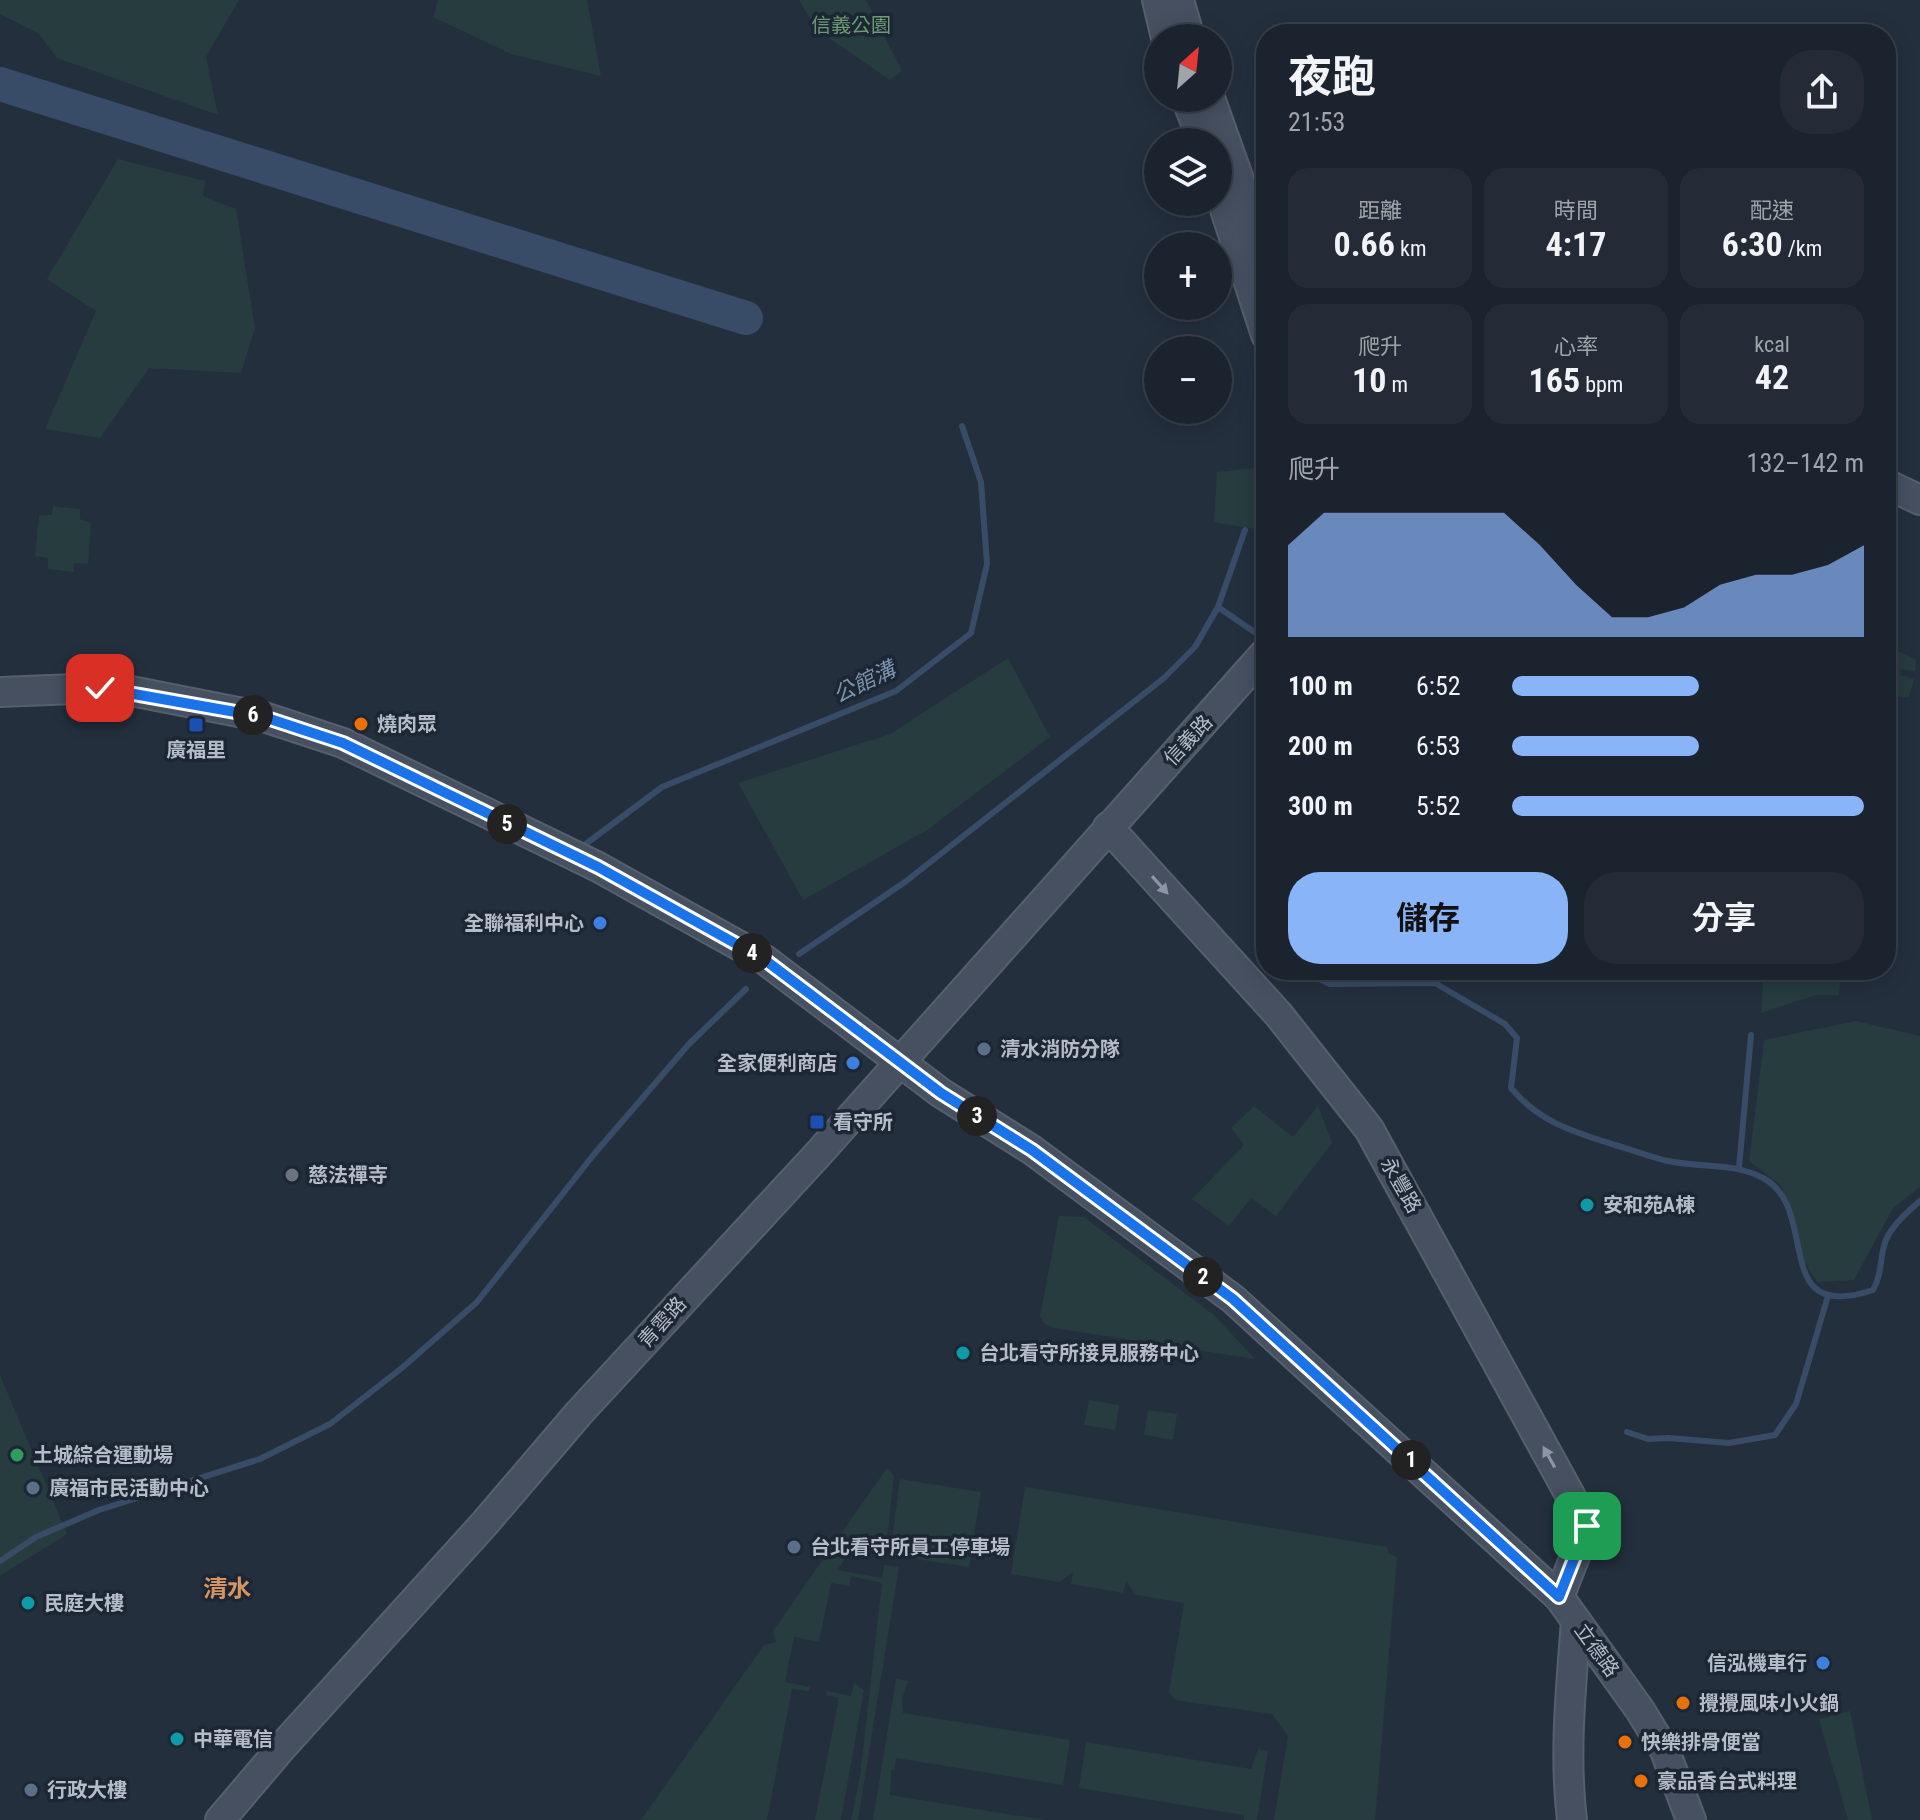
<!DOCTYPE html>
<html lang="zh-TW">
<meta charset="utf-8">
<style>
:root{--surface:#1b232e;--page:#242b36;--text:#f1f3f6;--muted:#a0a4aa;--line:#39404a;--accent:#8ab4f8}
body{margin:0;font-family:"Roboto Condensed","Noto Sans TC",sans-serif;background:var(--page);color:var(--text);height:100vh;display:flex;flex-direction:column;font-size:30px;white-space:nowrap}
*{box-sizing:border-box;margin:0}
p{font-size:26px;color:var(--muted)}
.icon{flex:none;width:44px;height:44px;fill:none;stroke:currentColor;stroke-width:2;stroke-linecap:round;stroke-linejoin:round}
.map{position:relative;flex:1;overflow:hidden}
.details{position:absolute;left:1256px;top:24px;width:640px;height:956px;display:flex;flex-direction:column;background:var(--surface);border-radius:32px;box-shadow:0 4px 20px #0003,0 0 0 2px var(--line)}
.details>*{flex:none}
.needle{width:52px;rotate:27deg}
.controls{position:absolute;left:1144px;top:24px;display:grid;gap:16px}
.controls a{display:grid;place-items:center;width:88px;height:88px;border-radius:50%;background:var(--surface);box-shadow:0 4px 20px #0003,0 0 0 2px var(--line);font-size:40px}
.pin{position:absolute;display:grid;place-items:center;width:68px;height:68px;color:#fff;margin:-34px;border-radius:16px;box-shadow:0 4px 12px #0006}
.km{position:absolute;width:40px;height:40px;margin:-20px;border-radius:50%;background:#222;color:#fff;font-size:22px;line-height:40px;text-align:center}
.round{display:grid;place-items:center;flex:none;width:84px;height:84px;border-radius:32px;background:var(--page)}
.head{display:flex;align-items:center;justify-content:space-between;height:136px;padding:0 32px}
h1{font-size:44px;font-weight:700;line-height:60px}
.metrics{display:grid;grid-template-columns:repeat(3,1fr);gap:12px;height:136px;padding:8px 32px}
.metrics div{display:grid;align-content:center;border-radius:20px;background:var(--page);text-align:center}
.metrics b{font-size:34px;font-weight:700}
.metrics small{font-size:22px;font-weight:400}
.metrics p{font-size:22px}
.chart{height:224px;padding:16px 32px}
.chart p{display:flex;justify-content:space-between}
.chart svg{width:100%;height:144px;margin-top:8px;fill:var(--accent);opacity:.7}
.cta{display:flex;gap:16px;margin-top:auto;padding:16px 32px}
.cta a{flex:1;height:92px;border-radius:32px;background:var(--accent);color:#111;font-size:32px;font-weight:700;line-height:92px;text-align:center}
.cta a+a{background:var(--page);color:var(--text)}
ul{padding:0 32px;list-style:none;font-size:26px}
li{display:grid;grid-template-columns:128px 96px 1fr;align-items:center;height:60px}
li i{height:20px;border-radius:10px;background:var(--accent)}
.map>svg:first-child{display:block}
.green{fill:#263c3f}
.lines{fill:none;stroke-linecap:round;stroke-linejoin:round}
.stream{stroke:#394c67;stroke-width:6}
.river{stroke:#394c67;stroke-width:34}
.secondary-casing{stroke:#565f6c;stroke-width:32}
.secondary{stroke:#465061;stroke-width:28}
.oneway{fill:#8e96a5}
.route-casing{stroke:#fff;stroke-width:16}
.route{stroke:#1a73e8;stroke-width:10}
.food-dot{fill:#e8710a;stroke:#1d2633;stroke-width:3}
.transit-dot{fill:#1a4fb4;stroke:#1d2633;stroke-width:3}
.shop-dot{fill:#3f7fe0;stroke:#1d2633;stroke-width:3}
.service-dot{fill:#5c6f8a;stroke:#1d2633;stroke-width:3}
.worship-dot{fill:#6b7280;stroke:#1d2633;stroke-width:3}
.culture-dot{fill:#0f9aa8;stroke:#1d2633;stroke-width:3}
.leisure-dot{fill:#2e9e5b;stroke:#1d2633;stroke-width:3}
.labels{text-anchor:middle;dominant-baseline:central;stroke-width:7;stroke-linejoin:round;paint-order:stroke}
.park-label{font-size:20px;fill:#6b9a76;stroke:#1d2633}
.poi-label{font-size:20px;font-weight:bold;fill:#b4bcc9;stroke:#1d2633;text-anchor:start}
.street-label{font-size:20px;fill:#b4bcc9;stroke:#1d2633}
.water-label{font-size:22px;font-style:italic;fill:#7c92b1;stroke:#1d2633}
.quarter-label{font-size:24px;font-weight:bold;fill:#d59563;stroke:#1d2633}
</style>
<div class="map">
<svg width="1920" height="1820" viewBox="0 0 1920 1820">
<rect width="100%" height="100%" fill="#242f3e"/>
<!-- green -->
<g class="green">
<path d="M0,0H239L206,57L218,115L57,58L39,34L0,14Z"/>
<path d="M438,0H587L601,76L511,54L433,17Z"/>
<path d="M799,0H866L902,71L890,80L816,29Z"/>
<path d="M118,159L205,181L203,196L236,209L255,328L241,373L149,368L100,438L45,429L96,311L47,279Z"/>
<path d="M1264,467L1266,531L1214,522L1217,472Z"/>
<path d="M53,506L80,509V519L91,523L88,564L74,563V572L48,569V558L35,556L39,515H52Z"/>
<path d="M1886,645L1916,660L1915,671L1901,669L1900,675L1914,679L1909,697H1896L1886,702Z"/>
<path d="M1008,658L1050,737L927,830L803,900L738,783L890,734Z"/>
<path d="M1764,970H1841L1839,995H1816L1761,1013Z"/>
<path d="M1856,1021L1920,1036V1187L1893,1208L1854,1280L1817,1282L1799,1253L1782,1186L1749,1161L1764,1040Z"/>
<path d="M1254,1106L1293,1137L1318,1106L1332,1143L1276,1216L1251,1198L1229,1226L1192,1199L1244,1145L1231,1128Z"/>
<path d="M1059,1216L1084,1217L1214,1315L1255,1359L1054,1328L1045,1324L1040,1316Z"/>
<path d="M0,1375L67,1534L0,1576Z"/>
<path d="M1089,1400L1119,1405L1115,1430L1084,1425Z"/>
<path d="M1148,1410L1177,1414L1173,1440L1144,1435Z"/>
<path d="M887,1468L894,1476L887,1539L860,1537L837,1570L882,1578L884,1565L899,1567L858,1820H851L860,1776L882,1583L851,1576L849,1586L831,1583L819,1642L794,1637L785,1682L810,1687L809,1691L792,1689L767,1820H641L764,1645L776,1642L773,1631Z"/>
<path d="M900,1479L981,1492L969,1567L890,1555Z"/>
<path d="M1025,1487L1387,1547L1388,1553L1397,1557L1375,1820H1274L1288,1736L1272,1714L1175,1700L1169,1692L1184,1603L1136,1595L1126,1581L1123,1593L1071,1584L1073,1572L1059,1582L1011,1574Z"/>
<path d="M896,1679L908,1681L902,1699L903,1713L1070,1740L1063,1785L896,1758L894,1770H891L890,1795L1045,1820H873Z"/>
<path d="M854,1683L864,1690L841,1820H815L839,1698L826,1695L827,1691L851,1696Z"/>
<path d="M1850,1711L1872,1820H1848L1819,1719Z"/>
<path d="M1086,1742L1251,1769L1258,1749L1268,1751L1257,1820H1244V1815L1079,1788Z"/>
</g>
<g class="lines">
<!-- stream -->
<g class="stream">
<path d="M1218,607L1266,640"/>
<path d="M579,849L662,787L896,691L971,633L987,564L981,482L962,426"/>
<path d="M799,954L905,882L1164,678L1195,647L1218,607L1245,530"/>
<path d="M1300,970L1330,984L1435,983L1505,1024L1517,1038L1511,1088C1539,1122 1574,1132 1615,1145C1633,1150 1650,1157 1668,1161C1700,1168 1733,1162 1763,1178C1822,1209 1768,1325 1873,1290C1883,1273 1879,1257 1886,1240C1892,1225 1908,1211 1920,1201"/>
<path d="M1739,1168L1751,1035"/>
<path d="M1627,1432L1648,1439L1668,1438L1729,1443L1775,1435L1796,1404L1828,1296"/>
<path d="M0,1561L36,1537L99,1510L260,1459L330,1424L403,1367L477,1302L595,1153L689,1044L746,989"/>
</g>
<!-- river -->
<path class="river" d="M0,84L746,318"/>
<!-- secondary casing -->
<g class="secondary-casing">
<g id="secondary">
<path d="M1157,0L1166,38"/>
<path d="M1179,0L1190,38"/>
<path d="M1186,98L1203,142"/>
<path d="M1210,98L1266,255"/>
<path d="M1218,188L1266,335"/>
<path d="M1886,484L1920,500"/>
<path d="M0,692L100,688L126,690L264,717L343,743L598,867L765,960L941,1093L1032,1150L1233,1299L1559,1597L1640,1710L1665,1751L1691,1820"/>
<path d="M1108,827L1279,1015L1369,1129L1587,1526L1559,1597"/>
<path d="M220,1820L283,1746L485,1523L579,1413L820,1152L1266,652"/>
<path d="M1572,1820C1564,1754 1571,1688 1576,1621"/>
</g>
</g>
<!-- secondary -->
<use href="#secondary" class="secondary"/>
</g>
<!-- one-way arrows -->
<defs><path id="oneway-solid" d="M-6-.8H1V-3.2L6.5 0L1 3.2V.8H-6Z" transform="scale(2)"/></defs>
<g class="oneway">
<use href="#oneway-solid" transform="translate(1160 885) rotate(48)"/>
<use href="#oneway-solid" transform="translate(1549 1457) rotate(-119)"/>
</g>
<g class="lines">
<!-- route casing -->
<g class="route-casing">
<path id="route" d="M100,688L264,717L343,743L598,867L765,960L941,1093L1032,1150L1233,1299L1559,1597L1587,1526"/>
</g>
<!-- route -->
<use href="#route" class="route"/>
</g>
<!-- markers -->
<g class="food-dot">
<circle cx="361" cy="724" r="8"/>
<circle cx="1683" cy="1703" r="8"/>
<circle cx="1625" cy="1742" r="8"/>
<circle cx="1641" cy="1781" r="8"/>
</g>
<g class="transit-dot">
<rect x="188" y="717" width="16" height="16" rx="4"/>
<rect x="809" y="1114" width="16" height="16" rx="4"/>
</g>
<g class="shop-dot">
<circle cx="600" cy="923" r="8"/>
<circle cx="853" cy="1063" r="8"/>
<circle cx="1823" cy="1663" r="8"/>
</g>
<g class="service-dot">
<circle cx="984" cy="1049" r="8"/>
<circle cx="33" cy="1488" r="8"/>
<circle cx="794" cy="1547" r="8"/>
<circle cx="31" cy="1790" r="8"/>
</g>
<circle class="worship-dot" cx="292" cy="1175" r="8"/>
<g class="culture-dot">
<circle cx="1587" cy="1205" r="8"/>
<circle cx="963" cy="1353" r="8"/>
<circle cx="28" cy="1603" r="8"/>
<circle cx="177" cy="1739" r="8"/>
</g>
<circle class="leisure-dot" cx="17" cy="1455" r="8"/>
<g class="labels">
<!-- park labels -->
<g class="park-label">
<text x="851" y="25">信義公園</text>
</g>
<!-- poi labels -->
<g class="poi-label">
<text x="377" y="724">燒肉眾</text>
<text x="196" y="750" text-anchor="middle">廣福里</text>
<text x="584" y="923" text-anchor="end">全聯福利中心</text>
<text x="1000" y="1049">清水消防分隊</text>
<text x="837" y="1063" text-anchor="end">全家便利商店</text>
<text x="833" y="1122">看守所</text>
<text x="308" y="1175">慈法禪寺</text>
<text x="1603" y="1205">安和苑A棟</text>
<text x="979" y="1353">台北看守所接見服務中心</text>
<text x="33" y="1455">土城綜合運動場</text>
<text x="49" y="1488">廣福市民活動中心</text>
<text x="810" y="1547">台北看守所員工停車場</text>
<text x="44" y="1603">民庭大樓</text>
<text x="1807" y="1663" text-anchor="end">信泓機車行</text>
<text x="1699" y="1703">攪攪風味小火鍋</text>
<text x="193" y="1739">中華電信</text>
<text x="1641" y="1742">快樂排骨便當</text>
<text x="1657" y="1781">豪品香台式料理</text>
<text x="47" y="1790">行政大樓</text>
</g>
<!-- street labels -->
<g class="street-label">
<text transform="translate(1188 740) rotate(-47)">信義路</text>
<text transform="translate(1401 1185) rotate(60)">永豐路</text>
<text transform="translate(662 1322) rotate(-48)">青雲路</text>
<text transform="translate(1597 1650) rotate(54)">立德路</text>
</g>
<!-- water labels -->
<g class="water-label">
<text transform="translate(864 682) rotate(-26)">公館溝</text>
</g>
<!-- quarter labels -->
<g class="quarter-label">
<text x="227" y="1589">清水</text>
</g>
</g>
</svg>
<div class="controls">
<a><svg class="needle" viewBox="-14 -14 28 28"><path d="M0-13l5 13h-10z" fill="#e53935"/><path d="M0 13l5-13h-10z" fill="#a0a4aa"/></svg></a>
<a><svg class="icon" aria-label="layers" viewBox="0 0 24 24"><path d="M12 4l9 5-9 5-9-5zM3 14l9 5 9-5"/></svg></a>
<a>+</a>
<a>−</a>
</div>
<div class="pin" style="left:1587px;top:1526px;background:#1e9e55"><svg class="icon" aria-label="arrive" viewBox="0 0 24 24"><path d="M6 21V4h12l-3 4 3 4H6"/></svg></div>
<div class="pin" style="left:100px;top:688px;background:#d93025"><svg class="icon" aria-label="check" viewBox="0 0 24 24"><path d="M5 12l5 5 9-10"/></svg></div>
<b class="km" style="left:1411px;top:1460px">1</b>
<b class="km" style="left:1203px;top:1277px">2</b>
<b class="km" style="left:977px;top:1116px">3</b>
<b class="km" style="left:752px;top:953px">4</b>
<b class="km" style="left:507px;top:824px">5</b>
<b class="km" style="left:253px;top:715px">6</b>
<section class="details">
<div class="head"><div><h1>夜跑</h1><p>21:53</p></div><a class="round"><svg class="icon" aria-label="share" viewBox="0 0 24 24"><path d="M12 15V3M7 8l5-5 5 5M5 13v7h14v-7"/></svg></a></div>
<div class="metrics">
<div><p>距離</p><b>0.66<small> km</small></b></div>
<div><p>時間</p><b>4:17</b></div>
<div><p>配速</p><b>6:30<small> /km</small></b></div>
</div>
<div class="metrics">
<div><p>爬升</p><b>10<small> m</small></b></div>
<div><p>心率</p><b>165<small> bpm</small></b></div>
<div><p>kcal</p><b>42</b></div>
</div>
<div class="chart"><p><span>爬升</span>132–142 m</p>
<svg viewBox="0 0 160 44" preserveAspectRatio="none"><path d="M0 44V16L10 6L20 6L30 6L40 6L50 6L60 6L70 16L80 28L90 38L100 38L110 35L120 28L130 25L140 25L150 22L160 16V44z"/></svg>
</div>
<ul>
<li><b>100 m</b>6:52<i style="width:53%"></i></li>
<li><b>200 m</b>6:53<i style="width:53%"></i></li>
<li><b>300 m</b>5:52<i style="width:100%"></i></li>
</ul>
<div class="cta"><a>儲存</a><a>分享</a></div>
</section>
</div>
